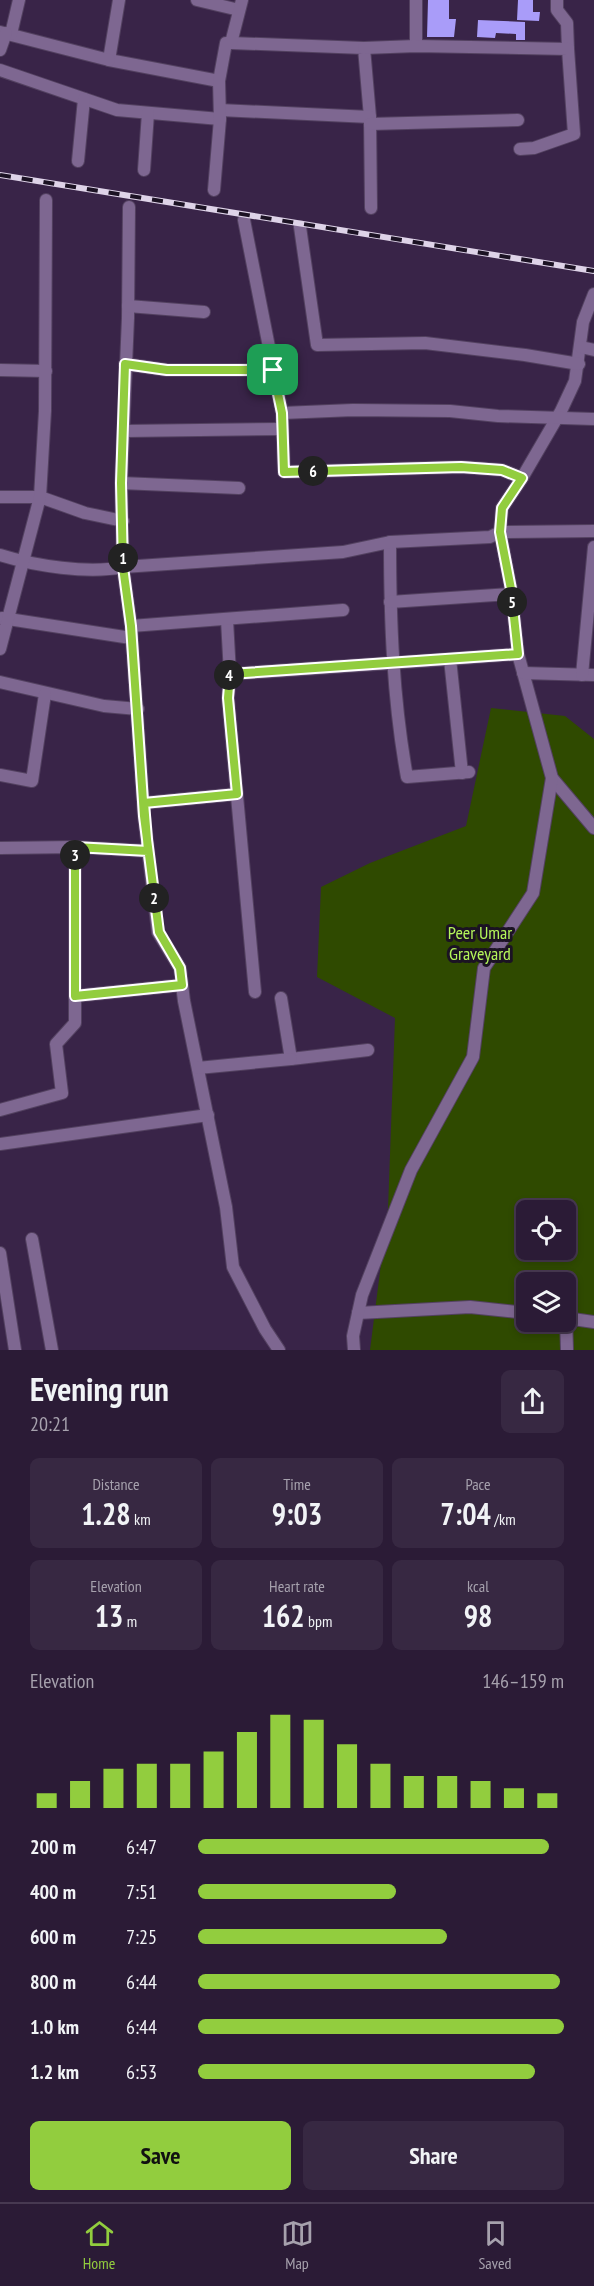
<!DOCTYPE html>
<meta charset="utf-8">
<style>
:root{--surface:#2b1b36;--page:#372842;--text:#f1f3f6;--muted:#a6a1ad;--line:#473951;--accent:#92cd3e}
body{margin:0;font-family:"PT Sans Narrow",sans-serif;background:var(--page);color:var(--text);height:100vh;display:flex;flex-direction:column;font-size:22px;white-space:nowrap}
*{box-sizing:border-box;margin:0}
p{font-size:20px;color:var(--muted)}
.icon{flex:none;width:33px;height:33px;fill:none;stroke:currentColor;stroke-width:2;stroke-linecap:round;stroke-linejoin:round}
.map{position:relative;height:1350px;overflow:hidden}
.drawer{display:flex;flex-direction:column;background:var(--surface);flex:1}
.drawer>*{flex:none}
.controls{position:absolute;left:516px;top:1200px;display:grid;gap:12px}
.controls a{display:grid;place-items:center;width:60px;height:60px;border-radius:9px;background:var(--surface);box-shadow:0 3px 9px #0003,0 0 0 2px var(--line);font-size:30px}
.pin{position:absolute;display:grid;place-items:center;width:51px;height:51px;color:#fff;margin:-26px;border-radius:12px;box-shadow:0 3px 9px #0006}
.km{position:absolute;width:30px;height:30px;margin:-15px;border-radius:50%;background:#222;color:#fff;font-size:16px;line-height:30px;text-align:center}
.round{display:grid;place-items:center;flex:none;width:63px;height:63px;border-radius:9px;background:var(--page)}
.overview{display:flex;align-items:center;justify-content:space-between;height:102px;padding:0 30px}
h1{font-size:33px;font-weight:700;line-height:45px}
.stats{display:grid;grid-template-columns:repeat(3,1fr);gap:9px;height:102px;padding:6px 30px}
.stats div{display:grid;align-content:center;border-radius:9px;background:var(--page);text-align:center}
.stats b{font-size:30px;font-weight:700}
.stats small{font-size:16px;font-weight:400}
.stats p{font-size:16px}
.chart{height:168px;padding:12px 30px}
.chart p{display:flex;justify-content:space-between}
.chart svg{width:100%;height:108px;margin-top:6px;stroke:var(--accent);stroke-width:6}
.cta{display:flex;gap:12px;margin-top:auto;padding:12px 30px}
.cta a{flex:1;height:69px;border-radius:9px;background:var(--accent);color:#111;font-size:24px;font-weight:700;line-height:69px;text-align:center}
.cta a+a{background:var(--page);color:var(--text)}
ul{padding:0 30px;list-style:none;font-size:20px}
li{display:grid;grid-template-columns:96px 72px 1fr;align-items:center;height:45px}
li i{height:15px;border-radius:8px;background:var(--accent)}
.tabs{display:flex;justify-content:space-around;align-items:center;height:84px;border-top:2px solid var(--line);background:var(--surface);font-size:16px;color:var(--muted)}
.tabs a{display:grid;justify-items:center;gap:3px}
.tabs .active{color:var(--accent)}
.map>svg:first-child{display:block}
.green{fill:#2f4a00;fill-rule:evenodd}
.building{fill:#a99cf9}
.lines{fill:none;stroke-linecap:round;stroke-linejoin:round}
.minor-casing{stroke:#534160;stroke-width:14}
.minor{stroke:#7e6791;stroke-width:12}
.rail-casing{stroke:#ded3e8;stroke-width:6}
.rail{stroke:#1b1223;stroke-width:4;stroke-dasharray:11;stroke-linecap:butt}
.route-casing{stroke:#fff;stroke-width:12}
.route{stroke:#92cd3e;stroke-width:8}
.labels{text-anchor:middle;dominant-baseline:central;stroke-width:6;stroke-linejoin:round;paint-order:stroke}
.park-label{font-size:18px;fill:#b4f65a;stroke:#1b1223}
</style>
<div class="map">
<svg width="594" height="1350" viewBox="0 0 594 1350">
<rect width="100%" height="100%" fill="#392448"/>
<!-- green -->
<path class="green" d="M491,708L565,716L594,739V1350H370L388,1209L395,1018L317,977L321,887L370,863L466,826ZM526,1210H566V1250H526ZM526,1282H566V1322H526Z"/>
<!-- building -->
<g class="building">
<path d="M428,0H449V19H456L454,37H427Z"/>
<path d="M518,0H533V12H540L539,21L517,20Z"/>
<path d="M478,20L525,22V40H516V34L496,33L495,38L477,37Z"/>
</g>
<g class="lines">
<!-- minor casing -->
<g class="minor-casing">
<g id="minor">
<path d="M119,0L109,60L219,81"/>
<path d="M197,0L239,10"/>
<path d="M557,0V10L567,23L568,49"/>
<path d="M0,32L109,60"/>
<path d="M11,34L19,0"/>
<path d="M231,43L364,48L370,117"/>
<path d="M416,46V0"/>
<path d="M364,48L416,46L568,49L574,134L534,148L520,149"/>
<path d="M0,50L6,33"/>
<path d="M0,70L117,110L220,119"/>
<path d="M220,110L370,117L371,208"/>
<path d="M370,124L518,120"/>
<path d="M78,161L84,99"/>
<path d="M144,170L148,113"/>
<path d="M214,190L220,119L219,81L226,43H231L242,0"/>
<path d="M129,207L128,318L121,483L123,567L131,626L144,816L158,932L180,968L184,1001L226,1207L233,1267L265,1329L279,1350"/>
<path d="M244,220L282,413L284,472L461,467L502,470L522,478L561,411L575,381L583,322L594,294"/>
<path d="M300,227L317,345L425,343L525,355L579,364"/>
<path d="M128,306L204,312"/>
<path d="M581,347L594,350"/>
<path d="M125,364L167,370H273"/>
<path d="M0,370L46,371"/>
<path d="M282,413L353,410L450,411L498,416L594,419"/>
<path d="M124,431L282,429"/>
<path d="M121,483L239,488"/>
<path d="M0,497H40L85,513L123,521"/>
<path d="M390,542C390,621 393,700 407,777L469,772"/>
<path d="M0,555C35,566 88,574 123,567L343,552L390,542L490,537L500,532L594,531"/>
<path d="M390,602L511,594"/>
<path d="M2,618L131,638"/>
<path d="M227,620L230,674L228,698L255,992"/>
<path d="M131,626L343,610"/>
<path d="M0,649L40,497L45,411L46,200"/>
<path d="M518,654L552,778L594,828"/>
<path d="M523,673L594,675"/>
<path d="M230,674L450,659"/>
<path d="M582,675L594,547"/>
<path d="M0,682L104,706L138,709"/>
<path d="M462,773L450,659L518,654L511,589L500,532L502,508L522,478"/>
<path d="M0,775L32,781L45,694"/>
<path d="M144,803L237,794"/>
<path d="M0,848L75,847L148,851"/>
<path d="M75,996L182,985"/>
<path d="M281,998L291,1059L368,1050"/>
<path d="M198,1068L291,1059"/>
<path d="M0,1110L62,1093L56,1044L75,1023V847"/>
<path d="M0,1144L208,1115"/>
<path d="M32,1239L52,1350"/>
<path d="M0,1253L15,1350"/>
<path d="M358,1313L470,1307L526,1313"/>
<path d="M566,1318L567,1350"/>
<path d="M566,1318L594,1322"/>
<path d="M354,1350L353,1336L362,1295L411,1170L473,1057L484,968L533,893L552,778"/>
</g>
</g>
<!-- minor -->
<use href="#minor" class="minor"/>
<!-- rail casing -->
<g class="rail-casing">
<path id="rail" d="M0,175L594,271"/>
</g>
<!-- rail -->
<use href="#rail" class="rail"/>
</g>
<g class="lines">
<!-- route casing -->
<g class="route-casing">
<path id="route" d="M273,370H167L125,364L121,483L123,567L131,626L144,816L159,932L180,968L182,985L75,996V847L148,851L144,803L237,794L228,698L230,674L518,654L511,589L500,532L502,508L522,478L502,470L461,467L284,472L282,413L273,370"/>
</g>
<!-- route -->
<use href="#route" class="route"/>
</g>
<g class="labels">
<!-- park labels -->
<g class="park-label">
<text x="480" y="932">Peer Umar<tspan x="480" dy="21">Graveyard</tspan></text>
</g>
</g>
</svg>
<div class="controls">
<a><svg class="icon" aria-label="locate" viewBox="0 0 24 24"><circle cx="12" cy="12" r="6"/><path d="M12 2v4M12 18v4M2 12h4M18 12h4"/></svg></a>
<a><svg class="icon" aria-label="layers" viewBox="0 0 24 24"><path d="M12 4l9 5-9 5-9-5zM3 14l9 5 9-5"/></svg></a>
</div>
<div class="pin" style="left:273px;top:370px;background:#1e9e55"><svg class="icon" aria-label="arrive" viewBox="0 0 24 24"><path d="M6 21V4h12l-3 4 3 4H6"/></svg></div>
<b class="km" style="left:123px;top:558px">1</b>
<b class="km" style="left:154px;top:898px">2</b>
<b class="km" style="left:75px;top:855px">3</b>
<b class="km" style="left:229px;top:675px">4</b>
<b class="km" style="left:512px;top:602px">5</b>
<b class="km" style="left:313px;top:471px">6</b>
</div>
<section class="drawer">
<div class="overview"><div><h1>Evening run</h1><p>20:21</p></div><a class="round"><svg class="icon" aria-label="share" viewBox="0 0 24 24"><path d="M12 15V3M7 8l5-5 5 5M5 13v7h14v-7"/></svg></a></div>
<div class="stats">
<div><p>Distance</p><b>1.28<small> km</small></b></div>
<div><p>Time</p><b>9:03</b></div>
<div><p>Pace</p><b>7:04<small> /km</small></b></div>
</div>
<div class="stats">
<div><p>Elevation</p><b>13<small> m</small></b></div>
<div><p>Heart rate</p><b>162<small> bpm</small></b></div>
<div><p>kcal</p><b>98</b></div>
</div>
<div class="chart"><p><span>Elevation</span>146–159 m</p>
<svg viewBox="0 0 160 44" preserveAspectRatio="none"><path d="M5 44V38M15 44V33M25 44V28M35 44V26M45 44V26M55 44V21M65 44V13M75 44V6M85 44V8M95 44V18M105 44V26M115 44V31M125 44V31M135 44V33M145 44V36M155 44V38"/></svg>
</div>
<ul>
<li><b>200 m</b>6:47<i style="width:96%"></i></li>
<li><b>400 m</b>7:51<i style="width:54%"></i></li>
<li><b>600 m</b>7:25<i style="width:68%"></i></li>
<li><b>800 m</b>6:44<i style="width:99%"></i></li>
<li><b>1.0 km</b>6:44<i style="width:100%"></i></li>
<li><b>1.2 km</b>6:53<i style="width:92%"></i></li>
</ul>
<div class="cta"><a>Save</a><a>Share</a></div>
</section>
<nav class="tabs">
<a class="active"><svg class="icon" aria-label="home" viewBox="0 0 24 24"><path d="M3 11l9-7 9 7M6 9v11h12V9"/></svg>Home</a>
<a><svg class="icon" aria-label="map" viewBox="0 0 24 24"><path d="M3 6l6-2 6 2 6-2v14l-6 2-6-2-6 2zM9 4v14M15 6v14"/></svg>Map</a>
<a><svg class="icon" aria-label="saved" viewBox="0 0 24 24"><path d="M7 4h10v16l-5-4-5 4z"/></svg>Saved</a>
</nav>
